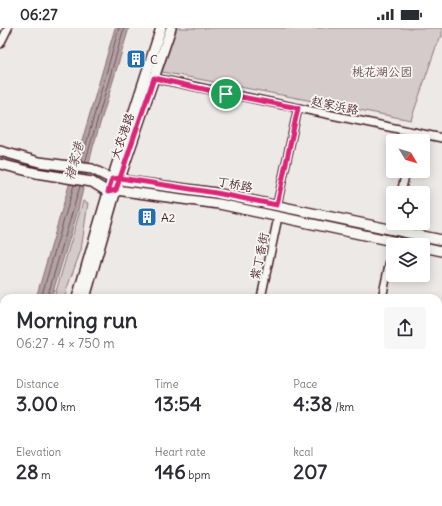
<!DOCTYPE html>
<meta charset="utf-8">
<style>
:root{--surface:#fff;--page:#f7f7f7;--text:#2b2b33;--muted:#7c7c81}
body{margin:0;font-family:Delius,"LXGW WenKai TC",sans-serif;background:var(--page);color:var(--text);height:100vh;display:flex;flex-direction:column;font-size:15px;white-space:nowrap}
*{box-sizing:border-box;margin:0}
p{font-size:13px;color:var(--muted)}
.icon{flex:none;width:22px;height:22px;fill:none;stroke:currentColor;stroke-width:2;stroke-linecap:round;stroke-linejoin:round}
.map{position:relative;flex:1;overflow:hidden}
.side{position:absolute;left:0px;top:266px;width:442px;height:212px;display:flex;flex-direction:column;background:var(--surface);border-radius:12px 12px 0 0;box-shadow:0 2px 10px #0003}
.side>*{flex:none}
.needle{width:26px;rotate:128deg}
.buttons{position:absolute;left:386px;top:106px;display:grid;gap:8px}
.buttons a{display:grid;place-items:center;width:44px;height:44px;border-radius:4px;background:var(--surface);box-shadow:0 2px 10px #0003;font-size:20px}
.pin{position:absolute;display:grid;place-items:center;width:34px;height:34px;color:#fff;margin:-17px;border:2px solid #fff;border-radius:50%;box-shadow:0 1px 4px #0007}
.round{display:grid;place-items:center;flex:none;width:42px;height:42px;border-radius:4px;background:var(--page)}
.summary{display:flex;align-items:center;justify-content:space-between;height:68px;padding:0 16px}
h1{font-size:22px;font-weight:700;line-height:30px}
.stats{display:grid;grid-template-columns:repeat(3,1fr);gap:6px;height:68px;padding:4px 16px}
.stats div{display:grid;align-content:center}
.stats b{font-size:20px;font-weight:700}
.stats small{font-size:11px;font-weight:400}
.stats p{font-size:11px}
.status{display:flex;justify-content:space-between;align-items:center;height:28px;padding:0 20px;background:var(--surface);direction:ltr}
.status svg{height:11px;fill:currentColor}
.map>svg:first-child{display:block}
.green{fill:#d4cbca;stroke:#8f757a}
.water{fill:#b1a2a3;stroke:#886e73}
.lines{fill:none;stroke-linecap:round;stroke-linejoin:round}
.shore{stroke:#73535b;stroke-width:1}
.minor-casing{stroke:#4a1f2b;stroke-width:10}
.major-casing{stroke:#4a1f2b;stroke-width:12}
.minor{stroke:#f6f6f2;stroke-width:7}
.major{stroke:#f6f6f2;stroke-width:9}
.route-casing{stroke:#fff;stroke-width:8}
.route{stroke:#db2777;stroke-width:5}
.labels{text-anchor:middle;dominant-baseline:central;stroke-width:3.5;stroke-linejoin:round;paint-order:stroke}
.poi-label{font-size:12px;fill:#4a1f2b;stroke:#f6f6f2;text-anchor:start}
.park-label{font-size:12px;fill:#6c4a53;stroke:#f6f6f2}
.street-label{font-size:12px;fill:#4a1f2b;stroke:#f6f6f2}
.water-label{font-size:13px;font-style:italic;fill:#6e4d55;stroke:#f6f6f2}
</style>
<div class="status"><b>06:27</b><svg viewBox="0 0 49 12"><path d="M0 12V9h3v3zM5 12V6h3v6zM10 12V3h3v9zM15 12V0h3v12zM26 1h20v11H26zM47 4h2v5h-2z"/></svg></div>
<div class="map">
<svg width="442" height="478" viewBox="0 0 442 478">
<rect width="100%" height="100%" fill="#ece9e6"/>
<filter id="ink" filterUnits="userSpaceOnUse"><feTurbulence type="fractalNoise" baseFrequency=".025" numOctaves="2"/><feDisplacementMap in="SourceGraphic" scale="8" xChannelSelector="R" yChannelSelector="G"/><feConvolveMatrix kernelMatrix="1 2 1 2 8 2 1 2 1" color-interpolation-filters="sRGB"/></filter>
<g filter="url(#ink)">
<!-- green -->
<g class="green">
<path d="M176,0H442V9L439,10L411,92L162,44Z"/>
<path d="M83,173L88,175L81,222L67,260L65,270H54Z"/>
<path d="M114,474H194L207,478H128Z"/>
</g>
<!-- water -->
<g class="water">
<path d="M115,0H129L93,119L77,186L51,270H36Z"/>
<path d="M4,372V425L0,438V384Z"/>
<path d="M200,474H260L273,478H213Z"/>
</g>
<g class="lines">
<!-- shore -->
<g class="shore">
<path d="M81,134L119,0"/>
<path d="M85,135L124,0"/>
<path d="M41,270L74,157"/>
<path d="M47,270L80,158"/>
</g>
<!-- minor casing -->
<g class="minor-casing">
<g id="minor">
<path d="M0,16L8,0"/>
<path d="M154,50L442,110"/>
<path d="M412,113L414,104"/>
<path d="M401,165L406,143"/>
<path d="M277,177L298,80"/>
<path d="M261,270L278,189"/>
<path d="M382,270L393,218"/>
<path d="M438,423L442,424"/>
<path d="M215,478L217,474"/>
</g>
</g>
<!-- major casing -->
<g class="major-casing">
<g id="major">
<path d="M0,123L39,134L92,141L112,151L216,165L442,212"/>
<path d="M0,136L36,145L92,154L108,164L116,162L219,176L411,217"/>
<path d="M423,219L442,223"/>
<path d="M77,270L112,151L161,0"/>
<path d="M85,270L116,162L171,0"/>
<path d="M0,452L4,453"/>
<path d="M0,464L4,465"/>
<path d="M37,474L51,478"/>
<path d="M74,474L88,478"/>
<path d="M17,478L18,474"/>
</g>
</g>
<!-- minor -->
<use href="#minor" class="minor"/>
<!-- major -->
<use href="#major" class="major"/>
</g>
</g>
<g class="lines" filter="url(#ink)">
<!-- route casing -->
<g class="route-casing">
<path id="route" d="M226,66L154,50L120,150L112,151L108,164L116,162L120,150L216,165L277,177L298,80L226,66"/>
</g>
<!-- route -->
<use href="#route" class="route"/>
</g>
<!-- icons -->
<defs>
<g id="building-square" transform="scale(1)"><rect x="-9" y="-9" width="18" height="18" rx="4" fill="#1f6fb2" stroke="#f6f6f2"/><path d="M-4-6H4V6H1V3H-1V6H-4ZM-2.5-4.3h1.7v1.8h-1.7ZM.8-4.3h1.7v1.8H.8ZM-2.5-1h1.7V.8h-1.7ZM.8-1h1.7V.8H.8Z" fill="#fff"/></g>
</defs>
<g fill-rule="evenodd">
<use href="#building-square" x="136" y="31"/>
<use href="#building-square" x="147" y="189"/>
</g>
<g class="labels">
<!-- poi labels -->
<g class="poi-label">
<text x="150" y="31">C</text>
<text x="161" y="189">A2</text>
</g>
<!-- park labels -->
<g class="park-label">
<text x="382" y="43">桃花湖公园</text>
</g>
<!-- street labels -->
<g class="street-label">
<text transform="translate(335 77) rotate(12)">赵家浜路</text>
<text transform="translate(122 108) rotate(-71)">大农港路</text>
<text transform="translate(235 156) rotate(11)">丁桥路</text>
<text transform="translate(259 228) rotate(-78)">紫丁香街</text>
</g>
<!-- water labels -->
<g class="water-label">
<text transform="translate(74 133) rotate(-74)">褚家港</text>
</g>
</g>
</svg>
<div class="buttons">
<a><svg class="needle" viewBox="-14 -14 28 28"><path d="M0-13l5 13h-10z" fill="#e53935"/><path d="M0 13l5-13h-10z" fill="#7c7c81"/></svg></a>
<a><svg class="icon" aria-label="locate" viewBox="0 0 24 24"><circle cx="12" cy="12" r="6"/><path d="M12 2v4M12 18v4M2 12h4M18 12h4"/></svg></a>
<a><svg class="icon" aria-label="layers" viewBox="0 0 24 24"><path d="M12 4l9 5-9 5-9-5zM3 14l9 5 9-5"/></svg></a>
</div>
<div class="pin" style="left:226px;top:66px;background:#1e9e55"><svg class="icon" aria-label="arrive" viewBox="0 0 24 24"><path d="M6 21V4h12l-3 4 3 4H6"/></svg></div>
<section class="side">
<div class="summary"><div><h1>Morning run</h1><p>06:27 · 4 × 750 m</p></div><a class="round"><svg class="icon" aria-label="share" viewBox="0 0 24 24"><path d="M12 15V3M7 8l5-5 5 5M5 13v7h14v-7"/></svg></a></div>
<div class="stats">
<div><p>Distance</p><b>3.00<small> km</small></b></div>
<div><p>Time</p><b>13:54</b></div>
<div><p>Pace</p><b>4:38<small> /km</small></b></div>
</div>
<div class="stats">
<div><p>Elevation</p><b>28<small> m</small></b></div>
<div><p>Heart rate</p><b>146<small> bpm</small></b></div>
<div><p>kcal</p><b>207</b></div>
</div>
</section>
</div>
